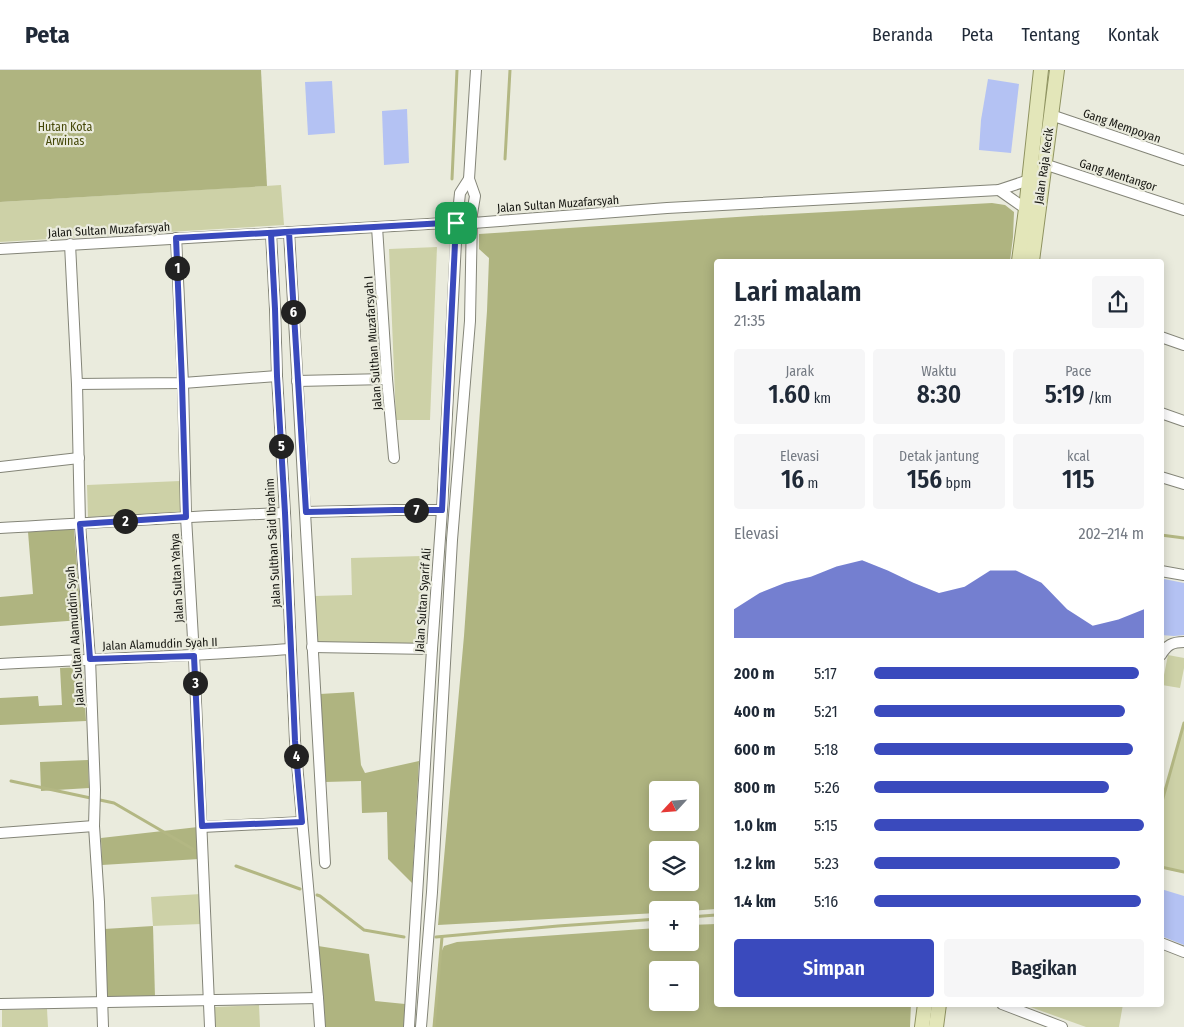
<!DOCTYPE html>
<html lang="id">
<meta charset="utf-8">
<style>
:root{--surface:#fff;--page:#f6f6f7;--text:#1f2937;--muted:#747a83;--line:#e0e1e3;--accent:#3a4abd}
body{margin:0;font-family:"Fira Sans Condensed",sans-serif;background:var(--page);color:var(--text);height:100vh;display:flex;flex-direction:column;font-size:19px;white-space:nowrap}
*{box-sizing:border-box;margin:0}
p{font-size:16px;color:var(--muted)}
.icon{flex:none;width:28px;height:28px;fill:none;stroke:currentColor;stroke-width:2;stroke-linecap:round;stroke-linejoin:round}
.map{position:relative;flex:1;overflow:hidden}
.details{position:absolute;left:714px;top:189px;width:450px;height:748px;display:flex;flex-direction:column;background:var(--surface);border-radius:5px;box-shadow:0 2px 12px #0003}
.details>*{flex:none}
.needle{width:32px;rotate:244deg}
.fabs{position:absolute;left:649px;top:711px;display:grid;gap:10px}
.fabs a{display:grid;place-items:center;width:50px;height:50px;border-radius:5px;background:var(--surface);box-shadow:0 2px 12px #0003;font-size:25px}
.pin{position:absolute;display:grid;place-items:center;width:42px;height:42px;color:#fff;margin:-21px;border-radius:10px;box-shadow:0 2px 8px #0006}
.km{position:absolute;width:25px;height:25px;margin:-12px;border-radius:50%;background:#222;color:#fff;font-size:14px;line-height:25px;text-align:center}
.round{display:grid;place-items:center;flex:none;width:52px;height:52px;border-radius:5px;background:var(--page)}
.head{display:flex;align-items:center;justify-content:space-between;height:85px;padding:0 20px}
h1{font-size:28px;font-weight:600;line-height:38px}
.metrics{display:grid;grid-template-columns:repeat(3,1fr);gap:8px;height:85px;padding:5px 20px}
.metrics div{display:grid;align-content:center;border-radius:5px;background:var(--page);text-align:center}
.metrics b{font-size:25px;font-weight:600}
.metrics small{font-size:14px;font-weight:400}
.metrics p{font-size:14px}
.chart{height:140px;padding:10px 20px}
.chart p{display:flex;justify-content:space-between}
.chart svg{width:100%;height:90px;margin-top:5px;fill:var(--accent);opacity:.7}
.action{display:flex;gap:10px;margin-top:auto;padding:10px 20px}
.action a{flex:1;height:58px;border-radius:5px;background:var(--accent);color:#fff;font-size:20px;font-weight:600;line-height:58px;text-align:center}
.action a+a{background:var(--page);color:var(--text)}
ul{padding:0 20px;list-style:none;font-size:16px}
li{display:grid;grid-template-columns:80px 60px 1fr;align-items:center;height:38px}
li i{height:12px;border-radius:6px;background:var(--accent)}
header{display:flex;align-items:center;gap:30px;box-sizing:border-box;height:70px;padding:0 25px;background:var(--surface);border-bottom:1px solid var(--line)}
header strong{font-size:24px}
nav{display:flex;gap:28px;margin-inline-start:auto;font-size:18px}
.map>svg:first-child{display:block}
.green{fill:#cdd1a7}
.forest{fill:#afb480;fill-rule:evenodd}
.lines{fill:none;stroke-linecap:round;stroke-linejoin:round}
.stream{stroke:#b3b783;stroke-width:3}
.building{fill:#b4c2f3}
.minor-casing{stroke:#848578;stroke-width:12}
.major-casing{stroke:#8f9360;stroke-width:16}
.minor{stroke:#fff;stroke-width:10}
.major{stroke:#e3e6b9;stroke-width:14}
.route-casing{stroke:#fff;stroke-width:10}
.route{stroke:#3a4abd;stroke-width:6}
.labels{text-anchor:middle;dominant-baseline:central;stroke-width:4.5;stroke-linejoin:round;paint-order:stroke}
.street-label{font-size:12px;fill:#161611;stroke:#eaebdd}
.park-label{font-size:12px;fill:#454808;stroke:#eaebdd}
</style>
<header>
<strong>Peta</strong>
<nav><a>Beranda</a><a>Peta</a><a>Tentang</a><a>Kontak</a></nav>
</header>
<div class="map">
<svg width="1184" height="957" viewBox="0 0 1184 957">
<rect width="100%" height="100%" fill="#eaebdd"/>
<!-- green -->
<g class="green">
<path d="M281,115L284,155L0,172V132Z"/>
<path d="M437,177L430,350H396L389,179Z"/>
<path d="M180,411L182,443L88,447L87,415Z"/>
<path d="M422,486L421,573H317L315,526L352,525L351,488Z"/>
<path d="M1168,585L1184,588V598L1180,618L1162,615Z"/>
<path d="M1184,653V803L1161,798V735Z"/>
<path d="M201,824V854L153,856L151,827Z"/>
<path d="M1022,934H1123L1119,957H1086Z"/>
<path d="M259,935L260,957H215L214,937Z"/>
<path d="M47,939L48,957H2V940Z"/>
</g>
<!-- forest -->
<g class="forest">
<path d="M0,0H261L267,116L0,132Z"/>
<path d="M992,133L1005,135L1014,142L1013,167L1010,191H716V839L690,841V840H658L657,843L438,855L464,566L487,241L489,188L479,179V164L752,146ZM658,720H690V752H658ZM658,780H690V812H658Z"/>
<path d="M74,459L81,550L0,556V527L33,524L28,462Z"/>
<path d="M83,597L86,651L0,655V628L38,626L39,636L62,635L60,598Z"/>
<path d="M354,622L361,695L365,703L419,691L412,813L388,789L387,742L362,743L361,711L325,712L320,624Z"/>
<path d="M88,690L89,718L41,721L40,692Z"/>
<path d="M198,757L199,789L102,795L101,768Z"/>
<path d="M716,854V934H911L910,957H433L440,885L444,876L457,872L657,858L658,872H690V855ZM658,900H690V932H658Z"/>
<path d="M153,856L155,927L107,928L104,859Z"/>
<path d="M318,876L369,884L375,931L405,934L404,957H325Z"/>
</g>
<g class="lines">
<!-- stream -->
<g class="stream">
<path d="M505,89L510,0"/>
<path d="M452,109L457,0"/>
<path d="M1161,465L1184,468"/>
<path d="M11,711L114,733L193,779"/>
<path d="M1161,735L1184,653"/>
<path d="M236,796L300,819"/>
<path d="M1161,797L1184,802"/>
<path d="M317,825L320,826L364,860L404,867"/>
<path d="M690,847L716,845"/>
<path d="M436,867L558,856L658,849"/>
<path d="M434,957L442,867"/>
</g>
</g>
<!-- building -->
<g class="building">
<path d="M988,9L1019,14L1011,83L979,80L981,50Z"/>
<path d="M332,11L335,63L308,65L305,12Z"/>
<path d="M407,39L409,93L384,95L382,41Z"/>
<path d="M1164,509L1184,513V565L1174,566L1161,565V517Z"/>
<path d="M1161,819L1184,826V875L1161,866Z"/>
</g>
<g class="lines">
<!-- minor casing -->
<g class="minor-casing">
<g id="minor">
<path d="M1051,45L1184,90"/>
<path d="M1044,94L1184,140"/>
<path d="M999,120L1026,139"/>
<path d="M377,157L387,309L394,388"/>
<path d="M289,162L325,793"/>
<path d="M271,163L275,239L277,306L285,443L295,671L318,928L320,957"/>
<path d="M176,168L183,313L186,447L194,586L210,957"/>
<path d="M70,174L77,314L80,454L90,589L95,720L94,756L99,832L103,957"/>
<path d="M0,179L445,153H473L667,138L999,120L1029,110"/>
<path d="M1161,267L1184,275"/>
<path d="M297,311L387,309"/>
<path d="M77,314L183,313L277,306"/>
<path d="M1161,343L1184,351"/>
<path d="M0,397L79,388"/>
<path d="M1161,407L1184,414"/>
<path d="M306,442L395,440H442"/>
<path d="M0,458C95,453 190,446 285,443"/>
<path d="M1161,501L1184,505"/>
<path d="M312,577L432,579"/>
<path d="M1161,585C1167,575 1172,572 1184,572"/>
<path d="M0,594C97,589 194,586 290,579"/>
<path d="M202,757L302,752"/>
<path d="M0,763L94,756"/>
<path d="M1161,873L1184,882"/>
<path d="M0,934L318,928"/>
<path d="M1002,934L1062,957"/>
<path d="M409,957L432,579L442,440L457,153L460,123L469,109"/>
<path d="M421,957L432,822L452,470L470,251L472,144L475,126L469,109L476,0"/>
</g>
</g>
<!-- major casing -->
<g class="major-casing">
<g id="major">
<path d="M1019,191L1026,139L1041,0"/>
<path d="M1032,191L1057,0"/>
<path d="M922,957L925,934"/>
<path d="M936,957L939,934"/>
</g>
</g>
<!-- minor -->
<use href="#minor" class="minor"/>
<!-- major -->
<use href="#major" class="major"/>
</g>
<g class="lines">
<!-- route casing -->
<g class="route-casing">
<path id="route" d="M456,153H445L176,168L182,313L186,447L80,454L90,589L194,586L202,756L302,752L295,671L285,443L277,306L275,239L271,164L289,162L306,442L395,440H442L456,153"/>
</g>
<!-- route -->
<use href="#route" class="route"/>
</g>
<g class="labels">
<!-- street labels -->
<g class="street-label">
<text transform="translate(1122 56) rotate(19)">Gang Mempoyan</text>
<text transform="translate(1044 96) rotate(-82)">Jalan Raja Kecik</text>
<text transform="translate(1118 105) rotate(18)">Gang Mentangor</text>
<text transform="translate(558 134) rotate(-4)">Jalan Sultan Muzafarsyah</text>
<text transform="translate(109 160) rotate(-3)">Jalan Sultan Muzafarsyah</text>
<text transform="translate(373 273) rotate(-94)">Jalan Sulthan Muzafarsyah I</text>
<text transform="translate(273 473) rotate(-93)">Jalan Sulthan Said Ibrahim</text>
<text transform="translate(177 508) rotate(-93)">Jalan Sultan Yahya</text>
<text transform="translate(423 530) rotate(-86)">Jalan Sultan Syarif Ali</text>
<text transform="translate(75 566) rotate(-94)">Jalan Sultan Alamuddin Syah</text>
<text transform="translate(160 574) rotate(-2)">Jalan Alamuddin Syah II</text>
</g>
<!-- park labels -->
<g class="park-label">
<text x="65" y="57">Hutan Kota<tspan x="65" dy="14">Arwinas</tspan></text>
</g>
</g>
</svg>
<div class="fabs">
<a><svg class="needle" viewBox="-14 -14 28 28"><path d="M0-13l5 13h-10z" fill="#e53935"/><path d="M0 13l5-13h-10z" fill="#747a83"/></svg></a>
<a><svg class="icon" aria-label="layers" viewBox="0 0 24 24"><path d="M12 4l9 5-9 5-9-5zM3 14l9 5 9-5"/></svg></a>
<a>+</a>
<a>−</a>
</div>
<div class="pin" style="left:456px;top:153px;background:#1e9e55"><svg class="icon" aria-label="arrive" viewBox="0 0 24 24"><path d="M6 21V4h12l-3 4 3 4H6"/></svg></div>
<b class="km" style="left:177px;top:198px">1</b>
<b class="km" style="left:125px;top:451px">2</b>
<b class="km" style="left:195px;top:613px">3</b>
<b class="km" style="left:296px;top:686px">4</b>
<b class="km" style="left:281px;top:376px">5</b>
<b class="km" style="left:293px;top:242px">6</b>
<b class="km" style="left:416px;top:440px">7</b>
<section class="details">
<div class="head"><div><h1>Lari malam</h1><p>21:35</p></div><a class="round"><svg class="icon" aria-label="share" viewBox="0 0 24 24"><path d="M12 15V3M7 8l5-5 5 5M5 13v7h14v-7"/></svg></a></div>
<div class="metrics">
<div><p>Jarak</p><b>1.60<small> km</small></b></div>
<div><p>Waktu</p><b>8:30</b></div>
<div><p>Pace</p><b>5:19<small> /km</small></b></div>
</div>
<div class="metrics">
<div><p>Elevasi</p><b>16<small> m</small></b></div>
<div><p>Detak jantung</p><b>156<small> bpm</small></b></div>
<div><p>kcal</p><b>115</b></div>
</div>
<div class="chart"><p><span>Elevasi</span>202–214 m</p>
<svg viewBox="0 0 160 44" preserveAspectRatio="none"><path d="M0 44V30L10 22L20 17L30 14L40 9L50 6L60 11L70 17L80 22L90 19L100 11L110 11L120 17L130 30L140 38L150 35L160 30V44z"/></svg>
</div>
<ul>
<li><b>200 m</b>5:17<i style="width:98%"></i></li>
<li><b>400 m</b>5:21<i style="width:93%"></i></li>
<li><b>600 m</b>5:18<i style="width:96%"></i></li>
<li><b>800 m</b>5:26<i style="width:87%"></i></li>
<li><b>1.0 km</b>5:15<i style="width:100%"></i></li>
<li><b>1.2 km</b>5:23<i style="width:91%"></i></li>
<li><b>1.4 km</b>5:16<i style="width:99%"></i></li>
</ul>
<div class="action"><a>Simpan</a><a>Bagikan</a></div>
</section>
</div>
